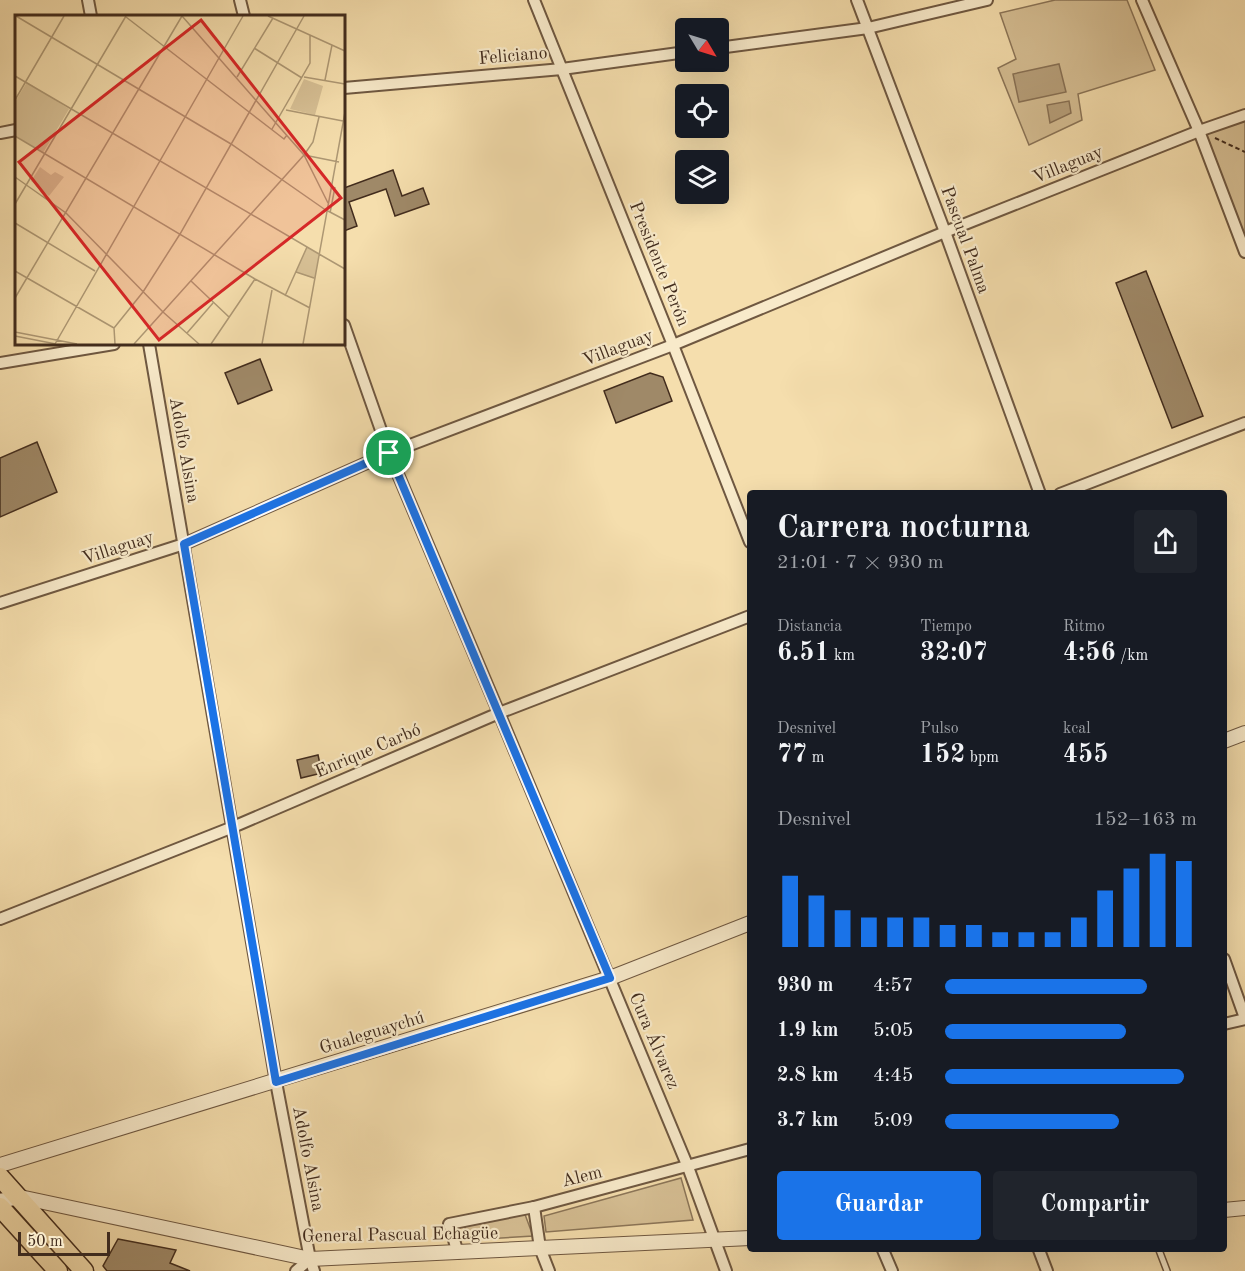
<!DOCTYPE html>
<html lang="es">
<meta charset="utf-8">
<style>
:root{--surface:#171b24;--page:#20242c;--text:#f1f3f6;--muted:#9ea1a6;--accent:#1a73e8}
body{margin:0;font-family:"Old Standard TT",serif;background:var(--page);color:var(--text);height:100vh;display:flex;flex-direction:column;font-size:22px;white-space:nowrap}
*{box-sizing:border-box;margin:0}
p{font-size:20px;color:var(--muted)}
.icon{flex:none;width:33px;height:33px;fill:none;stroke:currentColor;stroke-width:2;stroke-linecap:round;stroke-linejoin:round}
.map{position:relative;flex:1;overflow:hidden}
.panel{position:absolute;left:747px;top:490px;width:480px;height:762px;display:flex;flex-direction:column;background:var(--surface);border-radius:6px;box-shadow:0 6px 24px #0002}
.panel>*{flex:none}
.needle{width:39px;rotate:128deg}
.tools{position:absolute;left:675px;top:18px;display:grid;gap:12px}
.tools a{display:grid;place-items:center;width:54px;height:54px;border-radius:6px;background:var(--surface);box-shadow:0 6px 24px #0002;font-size:30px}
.scale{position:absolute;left:18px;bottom:15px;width:92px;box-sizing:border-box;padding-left:6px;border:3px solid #422c1d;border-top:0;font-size:16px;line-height:21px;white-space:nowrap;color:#422c1d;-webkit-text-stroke:4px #f8eaca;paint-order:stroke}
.pin{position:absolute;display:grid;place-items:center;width:51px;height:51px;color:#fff;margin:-26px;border:3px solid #fff;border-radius:50%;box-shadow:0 2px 6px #0007}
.round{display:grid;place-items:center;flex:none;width:63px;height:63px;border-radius:6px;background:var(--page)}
.overview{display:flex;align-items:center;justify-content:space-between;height:102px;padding:0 30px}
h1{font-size:33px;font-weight:800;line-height:45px}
.metrics{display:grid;grid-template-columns:repeat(3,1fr);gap:9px;height:102px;padding:6px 30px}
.metrics div{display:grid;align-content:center}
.metrics b{font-size:26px;font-weight:800}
.metrics small{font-size:16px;font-weight:400}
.metrics p{font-size:16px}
.chart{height:168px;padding:12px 30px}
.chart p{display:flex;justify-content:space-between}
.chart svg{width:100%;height:108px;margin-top:6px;stroke:var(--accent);stroke-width:6}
.primary-button{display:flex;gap:12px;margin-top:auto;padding:12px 30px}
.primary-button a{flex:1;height:69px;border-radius:6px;background:var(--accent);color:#fff;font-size:24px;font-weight:800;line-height:69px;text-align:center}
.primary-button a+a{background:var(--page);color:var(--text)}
ul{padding:0 30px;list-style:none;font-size:20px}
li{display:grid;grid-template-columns:96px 72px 1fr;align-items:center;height:45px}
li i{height:15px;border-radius:8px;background:var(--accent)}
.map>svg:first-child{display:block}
.green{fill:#d7c095;stroke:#8c7659;stroke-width:1.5}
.water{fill:#b8a17c;stroke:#897256;stroke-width:1.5}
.building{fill:#9f8968;stroke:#422c1d;stroke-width:1.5}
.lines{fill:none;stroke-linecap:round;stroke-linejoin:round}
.service-casing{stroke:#6f5841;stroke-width:8}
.minor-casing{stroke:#6f5841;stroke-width:14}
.tertiary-casing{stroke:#6f5841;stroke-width:16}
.primary-casing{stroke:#422c1d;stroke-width:21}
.path{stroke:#422c1d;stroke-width:2;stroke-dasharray:4.5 3;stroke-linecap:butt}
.service{stroke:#f8eaca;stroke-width:5}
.minor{stroke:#f8eaca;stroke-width:10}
.tertiary{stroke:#f8eaca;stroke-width:14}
.primary{stroke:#f5dead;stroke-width:18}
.route-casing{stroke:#fff;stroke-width:12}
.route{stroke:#1a73e8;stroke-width:8}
.labels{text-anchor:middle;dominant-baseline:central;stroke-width:4.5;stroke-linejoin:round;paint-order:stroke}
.street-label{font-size:18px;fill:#422c1d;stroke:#f8eaca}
.inset-road{fill:none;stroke:#ad9773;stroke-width:1.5}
.view{fill:#d62828;fill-opacity:0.15;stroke:#d62828;stroke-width:3}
.inset-edge{fill:none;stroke:#422c1d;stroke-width:3}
</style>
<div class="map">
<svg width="1245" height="1271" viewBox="0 0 1245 1271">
<rect width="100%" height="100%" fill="#f5dead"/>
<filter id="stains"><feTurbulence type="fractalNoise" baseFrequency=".00333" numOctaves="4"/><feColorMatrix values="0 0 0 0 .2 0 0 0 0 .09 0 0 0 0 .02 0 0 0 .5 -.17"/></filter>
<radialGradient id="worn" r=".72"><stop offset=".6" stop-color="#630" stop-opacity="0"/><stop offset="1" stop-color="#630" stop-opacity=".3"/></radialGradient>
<!-- green -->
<g class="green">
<path d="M1055,0H1127L1155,70L1078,94L1082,120L1029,145L998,68L1016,59L1000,13Z"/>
<path d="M1245,119V237L1205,133Z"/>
<path d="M681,1178L693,1220L546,1232L544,1216Z"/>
<path d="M523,1209L533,1236L468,1240L464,1223Z"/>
</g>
<!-- water -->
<g class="water">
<path d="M1059,64L1066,92L1019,102L1013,74Z"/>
<path d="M1069,101L1071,113L1050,123L1047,105Z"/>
</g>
<!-- building -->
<g class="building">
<path d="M393,170L402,196L423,188L429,204L395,216L386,189L349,202L357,226L344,231V188Z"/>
<path d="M1146,271L1203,416L1172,428L1116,283Z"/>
<path d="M260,359L272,390L238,404L225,373Z"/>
<path d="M650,373L663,377L672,401L616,423L604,391Z"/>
<path d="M37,442L57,492L0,517V458Z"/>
<path d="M318,755L322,773L301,778L297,760Z"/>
<path d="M118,1239L176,1250L170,1263L190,1271H107L103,1266Z"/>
</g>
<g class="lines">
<!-- service casing -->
<g class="service-casing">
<path id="service" d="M1159,1250L1167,1271"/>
</g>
<!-- minor casing -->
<g class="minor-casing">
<g id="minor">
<path d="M88,0L91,16"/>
<path d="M240,0L244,16"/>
<path d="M534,0L673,345L750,542"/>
<path d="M857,0L945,232L1040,494"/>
<path d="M1142,0L1199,131L1245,252"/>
<path d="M718,48L868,28L987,0"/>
<path d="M344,88L562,69L686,52"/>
<path d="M0,133L16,130"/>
<path d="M344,325L389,453L499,713L688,1167L726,1271"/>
<path d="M149,344L276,1082L310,1259L314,1271"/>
<path d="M0,363L114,344"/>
<path d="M1060,494L1245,423"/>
<path d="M0,603L184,544L389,453L673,345L945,232L1199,131L1245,115"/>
<path d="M0,919L233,827L499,713L750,616"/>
<path d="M1224,959L1245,1018"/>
<path d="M1224,1024L1245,1019"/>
<path d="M534,1207L540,1248L549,1271"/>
<path d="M883,1250L892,1271"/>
<path d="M1039,1250L1047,1271"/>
<path d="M458,1253L449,1224L534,1207L750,1149"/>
<path d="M296,1271L310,1259"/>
</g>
</g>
<!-- tertiary casing -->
<g class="tertiary-casing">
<g id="tertiary">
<path d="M1224,741L1245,733"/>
<path d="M0,1165L610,978L750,923"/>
<path d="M0,1201L20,1197L310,1259L750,1238"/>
<path d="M1224,1210L1245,1208"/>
</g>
</g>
<!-- primary casing -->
<g class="primary-casing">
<g id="primary">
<path d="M0,1177L84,1271"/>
<path d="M0,1207L58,1271"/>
</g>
</g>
<!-- path -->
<path class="path" d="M1215,138L1245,152"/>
<!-- service -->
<use href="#service" class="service"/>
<!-- minor -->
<use href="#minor" class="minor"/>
<!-- tertiary -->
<use href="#tertiary" class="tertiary"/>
<!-- primary -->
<use href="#primary" class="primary"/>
</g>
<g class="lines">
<!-- route casing -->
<g class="route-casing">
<path id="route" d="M389,453L610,978L276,1082L184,544Z"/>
</g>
<!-- route -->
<use href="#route" class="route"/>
</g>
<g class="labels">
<!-- street labels -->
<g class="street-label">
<text transform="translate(513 56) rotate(-5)">Feliciano</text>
<text transform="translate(1068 165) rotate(-22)">Villaguay</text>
<text transform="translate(965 240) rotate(70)">Pascual Palma</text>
<text transform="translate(659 264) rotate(68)">Presidente Perón</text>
<text transform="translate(618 348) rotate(-21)">Villaguay</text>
<text transform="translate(184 450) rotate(80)">Adolfo Alsina</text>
<text transform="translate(118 548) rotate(-18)">Villaguay</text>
<text transform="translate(368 751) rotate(-23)">Enrique Carbó</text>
<text transform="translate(372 1033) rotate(-17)">Gualeguaychú</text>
<text transform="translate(654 1041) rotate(67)">Cura Álvarez</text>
<text transform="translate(308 1159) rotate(79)">Adolfo Alsina</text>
<text transform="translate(582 1177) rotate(-14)">Alem</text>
<text transform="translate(400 1235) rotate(-1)">General Pascual Echagüe</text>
</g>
</g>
<!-- overview -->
<g transform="translate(15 15)">
<rect width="330" height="330" fill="#f5dead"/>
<path d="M289,64L308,71L300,100L275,94ZM12,67L54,94L28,138L0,120V87ZM25,152L36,160L40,157L49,162L34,181L16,166ZM292,232L304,239L300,264L281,257Z" fill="#d7c095"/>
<path class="inset-road" d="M1,1L216,129L312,196M167,1L289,140L313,188M253,1L330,36M111,2L269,124L272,120M239,33L287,63M0,61L304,239M222,62L258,3M289,62L330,69M310,65L317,30M0,85L49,1M271,95L328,106M257,114L295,48V20M0,121L240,264L295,293M289,140L324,147M0,162L51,198L148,297L184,329M0,189L111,1M313,196L330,205M315,198L320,172M0,208L80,256M304,239L330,254M0,256L99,313M281,257L299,263M176,266L214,302M270,281L292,232M0,283L167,1M0,317L62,329M172,318L198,288M0,321L41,329M40,329L228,1M100,329L99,313L128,277L165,219L289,1M119,329L289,140L298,127L304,102M196,329L240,264M247,329L257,275M288,329L330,97"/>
<path class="view" d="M186,5L326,183L144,325L4,147Z"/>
<rect width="330" height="330" class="inset-edge"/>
</g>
<rect width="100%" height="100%" filter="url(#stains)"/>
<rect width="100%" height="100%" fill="url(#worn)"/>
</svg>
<div class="tools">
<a><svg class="needle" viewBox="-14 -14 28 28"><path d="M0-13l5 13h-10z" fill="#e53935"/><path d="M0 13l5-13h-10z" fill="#9ea1a6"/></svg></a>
<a><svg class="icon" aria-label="locate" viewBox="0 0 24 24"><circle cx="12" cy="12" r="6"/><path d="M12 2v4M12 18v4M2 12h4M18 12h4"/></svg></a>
<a><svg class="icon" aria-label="layers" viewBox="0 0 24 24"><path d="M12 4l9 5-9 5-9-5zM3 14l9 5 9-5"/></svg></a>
</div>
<div class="scale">50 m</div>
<div class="pin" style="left:389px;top:453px;background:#1e9e55"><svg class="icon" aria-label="arrive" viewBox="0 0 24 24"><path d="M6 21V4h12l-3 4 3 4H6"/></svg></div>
<section class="panel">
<div class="overview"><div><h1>Carrera nocturna</h1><p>21:01 · 7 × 930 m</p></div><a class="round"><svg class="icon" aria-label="share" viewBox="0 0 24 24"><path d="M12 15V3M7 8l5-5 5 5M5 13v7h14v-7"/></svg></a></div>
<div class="metrics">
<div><p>Distancia</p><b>6.51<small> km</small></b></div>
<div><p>Tiempo</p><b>32:07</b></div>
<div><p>Ritmo</p><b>4:56<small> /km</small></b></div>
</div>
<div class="metrics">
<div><p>Desnivel</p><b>77<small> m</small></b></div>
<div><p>Pulso</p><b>152<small> bpm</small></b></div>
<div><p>kcal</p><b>455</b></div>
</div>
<div class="chart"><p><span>Desnivel</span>152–163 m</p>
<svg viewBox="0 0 160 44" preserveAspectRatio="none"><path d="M5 44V15M15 44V23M25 44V29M35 44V32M45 44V32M55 44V32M65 44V35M75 44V35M85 44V38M95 44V38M105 44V38M115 44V32M125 44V21M135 44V12M145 44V6M155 44V9"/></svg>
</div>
<ul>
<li><b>930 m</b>4:57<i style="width:80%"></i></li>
<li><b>1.9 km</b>5:05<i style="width:72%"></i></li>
<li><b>2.8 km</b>4:45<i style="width:95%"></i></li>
<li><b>3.7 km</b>5:09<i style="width:69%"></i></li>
</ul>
<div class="primary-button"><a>Guardar</a><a>Compartir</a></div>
</section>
</div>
